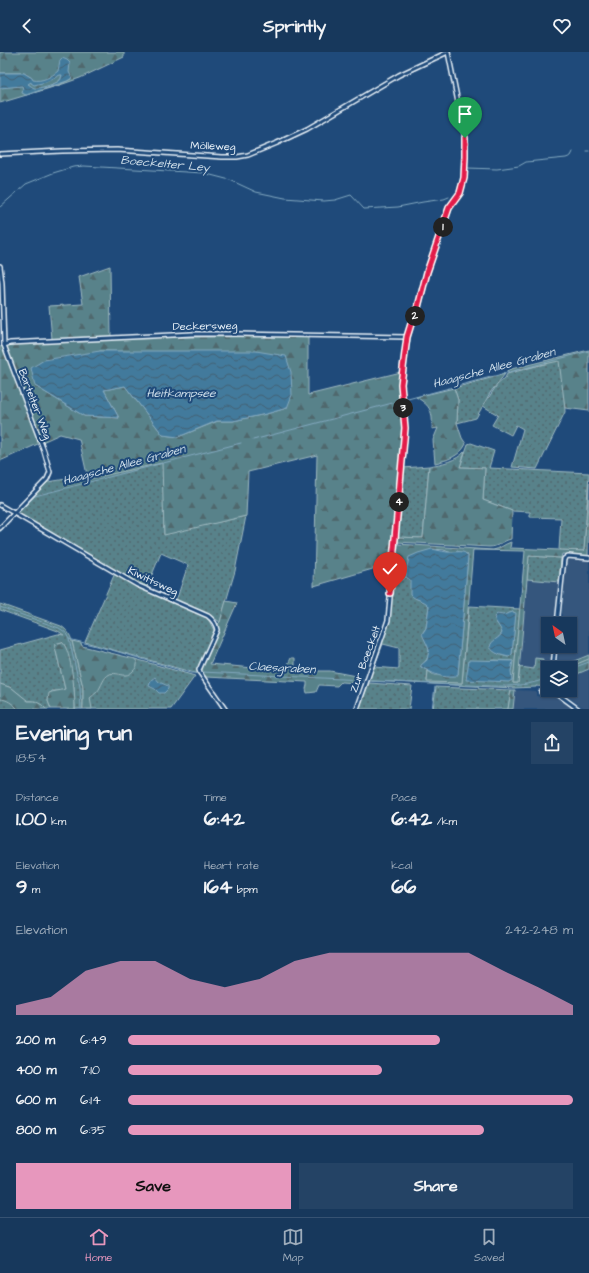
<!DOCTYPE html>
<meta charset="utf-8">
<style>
:root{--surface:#17385c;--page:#244365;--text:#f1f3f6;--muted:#9eacbb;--line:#365272;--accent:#e797bd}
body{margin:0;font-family:"Architects Daughter",sans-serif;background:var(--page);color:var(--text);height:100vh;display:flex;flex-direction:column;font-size:15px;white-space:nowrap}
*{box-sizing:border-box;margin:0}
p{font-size:13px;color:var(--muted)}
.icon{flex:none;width:22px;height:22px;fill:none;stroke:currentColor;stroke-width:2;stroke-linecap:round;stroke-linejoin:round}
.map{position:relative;height:657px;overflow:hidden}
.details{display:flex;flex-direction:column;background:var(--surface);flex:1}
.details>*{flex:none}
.needle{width:26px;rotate:327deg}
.fabs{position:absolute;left:541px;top:565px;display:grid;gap:8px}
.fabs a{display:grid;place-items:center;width:36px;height:36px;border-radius:0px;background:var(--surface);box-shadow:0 1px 3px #0004,0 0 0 1px var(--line);font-size:20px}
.pin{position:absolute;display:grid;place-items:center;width:34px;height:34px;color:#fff;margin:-41px -17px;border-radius:50% 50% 50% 0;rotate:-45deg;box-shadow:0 0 4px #0007}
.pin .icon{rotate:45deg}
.km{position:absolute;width:20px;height:20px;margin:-10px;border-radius:50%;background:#222;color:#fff;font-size:11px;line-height:20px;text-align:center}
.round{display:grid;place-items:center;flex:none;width:42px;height:42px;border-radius:0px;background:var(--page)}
.headline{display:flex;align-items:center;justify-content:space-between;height:68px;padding:0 16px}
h1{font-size:22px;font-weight:800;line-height:30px}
.figures{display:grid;grid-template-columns:repeat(3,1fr);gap:6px;height:68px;padding:4px 16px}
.figures div{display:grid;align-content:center}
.figures b{font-size:20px;font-weight:800}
.figures small{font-size:11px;font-weight:400}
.figures p{font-size:11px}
.chart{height:112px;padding:8px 16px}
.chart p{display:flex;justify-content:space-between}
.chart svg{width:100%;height:72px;margin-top:4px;fill:var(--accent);opacity:.7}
.button{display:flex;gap:8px;margin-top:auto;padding:8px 16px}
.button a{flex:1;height:46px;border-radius:0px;background:var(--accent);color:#111;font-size:16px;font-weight:800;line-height:46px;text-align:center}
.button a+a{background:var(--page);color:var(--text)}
ul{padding:0 16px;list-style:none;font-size:13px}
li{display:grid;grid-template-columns:64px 48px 1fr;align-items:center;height:30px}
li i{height:10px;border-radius:5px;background:var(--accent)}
header{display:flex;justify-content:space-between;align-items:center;height:52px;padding:0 16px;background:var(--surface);font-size:18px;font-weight:800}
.dock{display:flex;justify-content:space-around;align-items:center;height:56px;border-top:1px solid var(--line);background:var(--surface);font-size:11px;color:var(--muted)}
.dock a{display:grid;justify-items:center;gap:2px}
.dock .selected{color:var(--accent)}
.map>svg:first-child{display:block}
.built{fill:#34577d}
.grass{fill:url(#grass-dots);stroke:#a0bac1;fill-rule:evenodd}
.forest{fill:url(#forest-firs);stroke:#a0bac1;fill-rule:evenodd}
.water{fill:url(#water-waves);stroke:#84aac1;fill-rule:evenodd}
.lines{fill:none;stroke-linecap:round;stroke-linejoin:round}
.stream{stroke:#84aac1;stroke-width:1}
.minor-casing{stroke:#e8f1f8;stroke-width:6}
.minor{stroke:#1f4a7a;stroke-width:3}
.route-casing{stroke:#fff;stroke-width:8}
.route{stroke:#e11d48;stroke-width:5}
.labels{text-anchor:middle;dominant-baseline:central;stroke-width:4;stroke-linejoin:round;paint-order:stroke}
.street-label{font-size:11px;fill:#e8f1f8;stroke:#1f4a7a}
.water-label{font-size:12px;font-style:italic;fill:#cfdfea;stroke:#1f4a7a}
</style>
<header><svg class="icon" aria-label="back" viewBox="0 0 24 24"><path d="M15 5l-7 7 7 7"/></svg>Sprintly<svg class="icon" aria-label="heart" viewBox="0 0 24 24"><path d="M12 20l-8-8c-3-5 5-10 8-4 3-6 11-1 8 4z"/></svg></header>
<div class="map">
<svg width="589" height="657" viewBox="0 0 589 657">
<defs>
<pattern id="grass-dots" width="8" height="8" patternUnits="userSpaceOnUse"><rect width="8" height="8" fill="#58828a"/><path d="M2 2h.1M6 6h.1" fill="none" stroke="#50686d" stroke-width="1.8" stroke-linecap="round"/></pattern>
<pattern id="forest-firs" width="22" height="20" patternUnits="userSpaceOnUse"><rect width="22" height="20" fill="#58828a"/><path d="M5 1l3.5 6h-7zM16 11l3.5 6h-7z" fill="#50686d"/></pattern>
<pattern id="water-waves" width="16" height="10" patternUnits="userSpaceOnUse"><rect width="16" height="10" fill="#427a9c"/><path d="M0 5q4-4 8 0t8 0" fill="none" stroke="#446173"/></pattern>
</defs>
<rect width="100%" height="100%" fill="#1f4a7a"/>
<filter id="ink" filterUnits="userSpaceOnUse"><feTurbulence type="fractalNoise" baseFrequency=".025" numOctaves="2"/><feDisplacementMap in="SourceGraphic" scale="8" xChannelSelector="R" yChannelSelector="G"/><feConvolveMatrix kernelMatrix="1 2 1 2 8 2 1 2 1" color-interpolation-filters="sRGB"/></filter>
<g filter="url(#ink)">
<!-- built -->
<g class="built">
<path d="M569,507L589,509V603L557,616L559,594H570V572H561L566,510Z"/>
<path d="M527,527L559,530L555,572H548V594H553L551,614L542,613L535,606L534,617L520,615Z"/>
<path d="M589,617V657H585L559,638H570V625Z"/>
<path d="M515,638L536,639V644L543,645L549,642L553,643L574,657H513Z"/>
</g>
<!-- grass -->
<g class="grass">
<path d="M562,307L565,360L537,417L512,415L523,377L516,373L511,383L492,373L498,363L483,354L497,333L505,326L507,322Z"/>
<path d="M505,322L490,341L476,366L457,371L458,348L454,336Z"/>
<path d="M471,391L494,399L489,416L589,421L584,499L559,498L561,466L530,465V460L512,459L483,448L485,416L460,415L468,392Z"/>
<path d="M163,411L164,482L246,464L235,519L220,570L214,566L176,549L188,513L161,501L146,537L207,565L215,580L202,611L198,622L85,590L115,521L15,461L48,430Z"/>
<path d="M429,414L423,486L397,485L403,416Z"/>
<path d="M396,498L393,532L406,525L411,527L415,546L425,550L429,554L426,576L423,580C428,594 434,602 421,614V615L428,619L427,629L462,631L469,554L520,557L513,631H518L520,615L534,617L535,606L543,607L542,613L551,614V616H548V635L536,634V635L514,636L369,629V627L388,574L390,572L389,570ZM513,560H514L515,567L512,602L508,605C501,603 495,602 490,595C493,587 498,588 502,581V578L495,569L501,564ZM383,592L399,596V617L374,615ZM495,608L513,609L511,619L487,609Z"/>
<path d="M529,504L561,506L559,530L527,527Z"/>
<path d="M0,552L61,574C67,578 70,582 72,589L83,635V657H75L74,636L65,594L62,590L55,592V595L65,637L58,639H52L48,649L51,657H46L42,653L32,649H28L12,636L0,632V598L58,582L64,583L58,579L0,558Z"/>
<path d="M589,603V607L567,616H557Z"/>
<path d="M135,607L195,624L171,657H87L85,608Z"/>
<path d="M369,631L412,634L409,657H359Z"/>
<path d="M436,635L511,638L508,657H433Z"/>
<path d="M0,641L26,657H0Z"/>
</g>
<!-- forest -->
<g class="forest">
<path d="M0,0H124V5L80,26L60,33L0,51V36L22,33L23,37L22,39L26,43L61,32L71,27L63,19C62,22 62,26 59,29C56,32 39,37 34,37L28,32L32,26L24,21H0Z"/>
<path d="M110,214L111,286L308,284V343L401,320L399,348L402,366V375L390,512L314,534L317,403L248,420L246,464L164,483L162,411L88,427L79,387L60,382L0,409V295L7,291L52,287L49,254L83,252L79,225ZM100,299L170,300L287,356L266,362L233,369H218L178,385L163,383L125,334L104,338L119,366L84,364L35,334Z"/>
<path d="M589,298V359L565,356L559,309L508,320L507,318Z"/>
<path d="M454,336L458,348L457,371L462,386L466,392C460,404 448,408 435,411L433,388L438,376L432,377C433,360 431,354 416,345Z"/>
<path d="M465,399L460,415L485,416L483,448L512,459L511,487C502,489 499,495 489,495L397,490V485L423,486L429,414C441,412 457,409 465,399Z"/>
<path d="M589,431L588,504L562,502L561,506L529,504L518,631H513L525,499L473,498L462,631L427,630L428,619L434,623L458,622L468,504L467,502L457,499L451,501L444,498L432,497L407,515L406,525L393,533L397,492L493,498C500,497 504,492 511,490L510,496L584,499Z"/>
<path d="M226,549L237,551L210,612L285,619L291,606H295V616L300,617L302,619H330L361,625L358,631L341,630L337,634L319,633L316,640L307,641L306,637L307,633V630L206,625L202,619V613L212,591L218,572L220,570Z"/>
<path d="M72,589L81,591L82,594L135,607C136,609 138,610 137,613C137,616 130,623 126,623C121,624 116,620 110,622C103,625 102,634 97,640C95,642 92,644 90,646L92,657H83V635Z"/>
<path d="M62,590C72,599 75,643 75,657H51L48,649L49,641C53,639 60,639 65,637L55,595V592Z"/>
<path d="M589,607V617L570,625V616H567Z"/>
<path d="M0,632L12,636L28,649H35L42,653L46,657H18C13,652 7,647 0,647Z"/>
<path d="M511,638H515L513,657H508Z"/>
</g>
<!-- water -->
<g class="water">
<path d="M62,6L67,8L70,11L69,20L72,26L67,29L26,43L22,41L23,37L22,34L0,36V21H24L32,26L33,28C42,30 51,25 58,19L60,8ZM60,23H62C61,26 62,27 59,29C55,32 39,37 34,36L28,32L31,30V31L34,33L46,30Z"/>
<path d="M100,299H256L286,304L291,320L292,343L287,356L266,362L233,369H217L178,385L163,383L125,334L104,338L119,366L84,364L35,334L31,316L44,308Z"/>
<path d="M432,497C438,498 447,501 452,500C459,500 464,498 468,504L458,622L456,625C439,626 435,622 421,615V613L427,608L429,598L428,595L422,582L426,576L429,554C424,547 415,549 410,542V528L406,525L407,515L409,505L418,501Z"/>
<path d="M513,560L516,561L512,602L509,605C501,603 494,602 490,595C491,588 499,587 502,581C501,575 495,571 494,565L497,562L503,563Z"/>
<path d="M469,608L513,609L511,619L512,628L509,630L466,628Z"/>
<path d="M155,625L159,630L168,634V637L164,641H159L155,637L149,634L151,628Z"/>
</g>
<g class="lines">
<!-- stream -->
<g class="stream">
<path d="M587,99H589"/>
<path d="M467,116L497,117L519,114L526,110L566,106L571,104L573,100"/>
<path d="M0,155L26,132L53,121L73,115L84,114L203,121L230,128L256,140L285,146L324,149L335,148L351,143L364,157L398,155L423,150L444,147L449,145"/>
<path d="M404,348L589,299"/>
<path d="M253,388L400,349"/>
<path d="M17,462L35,444L241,391"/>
<path d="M0,480L13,465"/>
<path d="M0,555L59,576L65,580L69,587L80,635L81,657"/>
<path d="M69,587L115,599L190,621H197"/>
<path d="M570,617L589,610"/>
<path d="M202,620L362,628"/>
<path d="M372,629L462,633"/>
<path d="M466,633C495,634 520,637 548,626"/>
<path d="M432,657L435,635"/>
</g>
<!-- minor casing -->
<g class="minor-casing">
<g id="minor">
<path d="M0,102L62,99L117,98L222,105H237L248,103L277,91L307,77L399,23L448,0"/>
<path d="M0,214L2,231L4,293L44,399L50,420L47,427L0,476"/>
<path d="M4,293L10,291L192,282H239L407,285"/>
<path d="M0,453L137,533L208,564C212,567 216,572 217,578L199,618L200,621L225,657"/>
<path d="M557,572L564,507L568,504L589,506"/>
<path d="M553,616L555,594"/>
<path d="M541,640H555L578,657"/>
<path d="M357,657L388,568L405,376L401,332L407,285L411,272L417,259L427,220L449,156L460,141L464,126L465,105V86L448,0"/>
</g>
</g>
<!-- minor -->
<use href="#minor" class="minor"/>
</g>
</g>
<g class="lines" filter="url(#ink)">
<!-- route casing -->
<g class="route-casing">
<path id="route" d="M390,541L405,376L401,332L407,285L411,272L417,259L427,220L449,156L460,141L464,126L465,105V86"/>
</g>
<!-- route -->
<use href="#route" class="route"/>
</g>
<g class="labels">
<!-- street labels -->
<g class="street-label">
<text transform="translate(213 94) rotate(2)">Mölleweg</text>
<text transform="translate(205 274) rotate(-1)">Deckersweg</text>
<text transform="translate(35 352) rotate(69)">Bartelter Weg</text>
<text transform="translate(153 529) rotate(25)">Kiwittsweg</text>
<text transform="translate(365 607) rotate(-70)">Zur Boeckelt</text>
</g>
<!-- water labels -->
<g class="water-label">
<text transform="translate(165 112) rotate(5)">Boeckelter Ley</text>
<text transform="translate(494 316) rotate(-15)">Haagsche Allee Graben</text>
<text x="181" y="341">Heitkampsee</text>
<text transform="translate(124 413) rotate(-15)">Haagsche Allee Graben</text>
<text transform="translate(282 616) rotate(3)">Claesgraben</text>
</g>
</g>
</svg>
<div class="fabs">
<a><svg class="needle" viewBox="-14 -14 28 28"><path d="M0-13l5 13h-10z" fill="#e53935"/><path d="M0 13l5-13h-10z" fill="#9eacbb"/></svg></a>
<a><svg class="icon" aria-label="layers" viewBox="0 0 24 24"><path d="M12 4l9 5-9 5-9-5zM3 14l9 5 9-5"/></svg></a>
</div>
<div class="pin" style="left:465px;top:86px;background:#1e9e55"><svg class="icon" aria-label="arrive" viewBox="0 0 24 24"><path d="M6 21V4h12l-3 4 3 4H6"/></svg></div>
<div class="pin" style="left:390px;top:541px;background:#d93025"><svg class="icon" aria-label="check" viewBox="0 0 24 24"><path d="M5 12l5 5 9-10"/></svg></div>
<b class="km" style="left:443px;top:175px">1</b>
<b class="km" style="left:415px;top:264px">2</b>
<b class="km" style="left:403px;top:356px">3</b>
<b class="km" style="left:399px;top:450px">4</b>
</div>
<section class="details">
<div class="headline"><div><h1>Evening run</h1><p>18:54</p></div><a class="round"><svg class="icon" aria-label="share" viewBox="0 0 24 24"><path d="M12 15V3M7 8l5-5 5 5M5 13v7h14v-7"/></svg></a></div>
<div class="figures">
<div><p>Distance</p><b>1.00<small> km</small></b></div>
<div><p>Time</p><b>6:42</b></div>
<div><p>Pace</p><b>6:42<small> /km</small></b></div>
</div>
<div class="figures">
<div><p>Elevation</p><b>9<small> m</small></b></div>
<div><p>Heart rate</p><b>164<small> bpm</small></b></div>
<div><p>kcal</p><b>66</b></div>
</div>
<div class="chart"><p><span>Elevation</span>242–248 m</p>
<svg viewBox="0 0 160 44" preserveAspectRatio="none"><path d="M0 44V38L10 33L20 17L30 11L40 11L50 22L60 27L70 22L80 11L90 6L100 6L110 6L120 6L130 6L140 17L150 27L160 38V44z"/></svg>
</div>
<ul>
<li><b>200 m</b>6:49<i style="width:70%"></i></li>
<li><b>400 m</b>7:10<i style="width:57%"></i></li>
<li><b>600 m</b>6:14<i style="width:100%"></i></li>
<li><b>800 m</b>6:35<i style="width:80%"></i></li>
</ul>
<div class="button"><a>Save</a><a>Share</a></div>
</section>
<nav class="dock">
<a class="selected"><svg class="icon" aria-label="home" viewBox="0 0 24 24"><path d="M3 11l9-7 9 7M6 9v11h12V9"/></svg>Home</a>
<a><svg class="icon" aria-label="map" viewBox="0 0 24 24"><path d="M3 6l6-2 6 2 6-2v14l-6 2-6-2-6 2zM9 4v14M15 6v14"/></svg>Map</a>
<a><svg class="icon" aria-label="saved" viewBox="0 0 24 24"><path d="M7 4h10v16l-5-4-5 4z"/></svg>Saved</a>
</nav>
